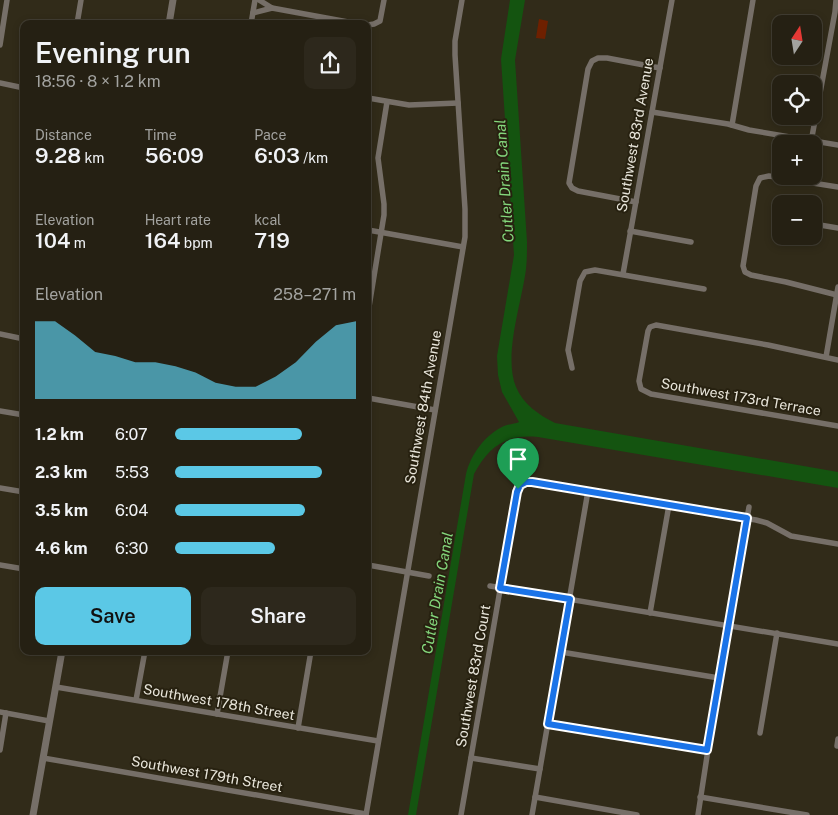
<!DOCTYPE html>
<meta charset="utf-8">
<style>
:root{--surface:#252013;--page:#2d281c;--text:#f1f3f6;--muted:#a3a3a0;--line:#423e33;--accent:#5bc8e6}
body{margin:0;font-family:"Public Sans",sans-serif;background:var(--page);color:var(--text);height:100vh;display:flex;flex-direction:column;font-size:19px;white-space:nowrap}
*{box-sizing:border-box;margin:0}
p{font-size:16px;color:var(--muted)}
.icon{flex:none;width:28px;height:28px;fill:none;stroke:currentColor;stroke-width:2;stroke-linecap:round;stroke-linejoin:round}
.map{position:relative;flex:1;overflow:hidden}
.drawer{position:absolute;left:20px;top:20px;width:351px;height:635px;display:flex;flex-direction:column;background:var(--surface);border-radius:10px;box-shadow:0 2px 8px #0003,0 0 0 1px var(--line)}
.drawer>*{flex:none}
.needle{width:32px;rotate:12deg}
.tools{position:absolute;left:772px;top:15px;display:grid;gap:10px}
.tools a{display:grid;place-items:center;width:50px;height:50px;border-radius:10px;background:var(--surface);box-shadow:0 2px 8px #0003,0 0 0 1px var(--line);font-size:25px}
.pin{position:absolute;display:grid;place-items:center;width:42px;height:42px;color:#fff;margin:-51px -21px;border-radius:50% 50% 50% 0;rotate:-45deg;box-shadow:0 0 5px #0007}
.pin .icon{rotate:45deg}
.round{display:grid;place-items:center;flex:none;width:52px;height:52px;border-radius:10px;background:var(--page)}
.headline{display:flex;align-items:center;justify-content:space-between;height:85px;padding:0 15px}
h1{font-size:28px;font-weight:600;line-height:38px}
.stats{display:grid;grid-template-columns:repeat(3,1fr);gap:8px;height:85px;padding:5px 15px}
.stats div{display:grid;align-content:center}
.stats b{font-size:21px;font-weight:600}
.stats small{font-size:14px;font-weight:400}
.stats p{font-size:14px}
.chart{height:140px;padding:10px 15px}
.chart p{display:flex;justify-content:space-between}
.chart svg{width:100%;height:90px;margin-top:5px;fill:var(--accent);opacity:.7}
.cta{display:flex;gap:10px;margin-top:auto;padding:10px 15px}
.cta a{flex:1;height:58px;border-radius:10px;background:var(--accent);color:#111;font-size:20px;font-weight:600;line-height:58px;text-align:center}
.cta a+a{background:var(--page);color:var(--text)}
ul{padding:0 15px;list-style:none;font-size:16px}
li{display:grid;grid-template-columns:80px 60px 1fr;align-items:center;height:38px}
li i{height:12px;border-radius:6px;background:var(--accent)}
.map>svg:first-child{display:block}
.green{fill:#6e2000}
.water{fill:#145410}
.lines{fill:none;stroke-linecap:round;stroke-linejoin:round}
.minor{stroke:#766f68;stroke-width:5.5}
.tertiary{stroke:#766f68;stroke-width:7}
.route-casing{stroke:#fff;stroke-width:10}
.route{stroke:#1a73e8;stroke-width:6}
.labels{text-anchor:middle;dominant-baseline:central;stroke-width:4;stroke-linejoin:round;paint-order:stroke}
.street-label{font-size:14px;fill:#e8e5da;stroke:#272110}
.water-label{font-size:15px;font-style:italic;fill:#84d77c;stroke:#272110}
</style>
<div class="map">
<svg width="838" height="815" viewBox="0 0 838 815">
<rect width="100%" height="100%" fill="#312b19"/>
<!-- green -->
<path class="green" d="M539,19L548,21L545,39L536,38Z"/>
<!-- water -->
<path class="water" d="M510,0H525L515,60L527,242C527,251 527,260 526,269C522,302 503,355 516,387C523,404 539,415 555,423L838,472V488L538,437C506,434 489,446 474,474L416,815H408L466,474C471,454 485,435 504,426C509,424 515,424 519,422L502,392L498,375L497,356L514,255L501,59Z"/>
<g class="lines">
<!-- minor -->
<g class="minor">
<path d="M259,0L272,8"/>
<path d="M253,13L272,8L359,24"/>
<path d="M77,24L81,0"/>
<path d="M251,24L255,0"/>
<path d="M368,25L374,24L380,21L384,0"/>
<path d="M0,45L7,0"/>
<path d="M0,83L24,88"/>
<path d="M368,98L409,105L458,103"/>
<path d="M652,112L728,124L749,130L838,145"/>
<path d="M732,125L753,0"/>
<path d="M813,141L817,149L814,164"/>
<path d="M811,142L835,12L836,0"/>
<path d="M636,202L578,191L572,188L569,183L588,69L592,61L598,58H607L660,68"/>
<path d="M814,224L838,228"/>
<path d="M368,230L463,247"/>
<path d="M630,231L691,242"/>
<path d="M623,274L672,0"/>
<path d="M837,295L786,282L751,275L745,272L743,266L756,186L760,178L769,176L838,187"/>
<path d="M368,313L384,215V204L378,158L387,102"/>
<path d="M0,334L24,339"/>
<path d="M826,357L838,287"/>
<path d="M838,360L768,345L656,325L650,327L648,331L639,381L641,389L651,394L838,426"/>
<path d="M572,368L568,350L580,281L585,272L595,270L704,289"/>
<path d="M368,398L435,410"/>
<path d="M0,411L24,415"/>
<path d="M0,488L24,492"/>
<path d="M0,565L24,569"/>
<path d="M368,565L429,576"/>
<path d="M490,586L838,644"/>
<path d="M650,613L669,505"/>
<path d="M561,652L719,678"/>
<path d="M56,687L378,741"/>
<path d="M136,700L145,651"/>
<path d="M0,712L49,721"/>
<path d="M217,714L228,651"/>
<path d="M548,724L707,751"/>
<path d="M298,728L311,651"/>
<path d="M760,733L777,633"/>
<path d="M837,746L838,739"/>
<path d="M0,750L6,713"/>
<path d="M43,758L366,814"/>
<path d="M471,758L540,769"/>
<path d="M535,797L637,815"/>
<path d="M700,797L807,815"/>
<path d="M366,815L465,237V209L455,55V41L462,0"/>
<path d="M461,815L517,492L522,483L532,482L756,520L767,523L791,536L838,544"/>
<path d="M532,815L588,491"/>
<path d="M698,815L719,678L749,507"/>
</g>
<!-- tertiary -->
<g class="tertiary">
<path d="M169,24L173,0"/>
<path d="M33,815L62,651"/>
</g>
</g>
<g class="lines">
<!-- route casing -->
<g class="route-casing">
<path id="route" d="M526,482H532L747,518L707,750L548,724L570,599L500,588L517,492L520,485Z"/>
</g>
<!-- route -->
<use href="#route" class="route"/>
</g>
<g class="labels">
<!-- street labels -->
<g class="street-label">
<text transform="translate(635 135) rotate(-80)">Southwest 83rd Avenue</text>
<text transform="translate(741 397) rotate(10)">Southwest 173rd Terrace</text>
<text transform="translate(423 407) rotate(-80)">Southwest 84th Avenue</text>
<text transform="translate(473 676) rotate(-80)">Southwest 83rd Court</text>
<text transform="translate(219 702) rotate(10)">Southwest 178th Street</text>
<text transform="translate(207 774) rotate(10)">Southwest 179th Street</text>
</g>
<!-- water labels -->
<g class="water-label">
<text transform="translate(504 181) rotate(-94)">Cutler Drain Canal</text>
<text transform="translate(437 593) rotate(-80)">Cutler Drain Canal</text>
</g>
</g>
</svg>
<div class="tools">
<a><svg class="needle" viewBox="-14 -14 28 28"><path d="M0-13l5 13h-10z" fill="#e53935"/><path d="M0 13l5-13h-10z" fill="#a3a3a0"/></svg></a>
<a><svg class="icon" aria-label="locate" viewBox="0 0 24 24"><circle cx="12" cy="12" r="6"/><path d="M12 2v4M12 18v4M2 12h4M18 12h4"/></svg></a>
<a>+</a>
<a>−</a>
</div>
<div class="pin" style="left:518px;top:489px;background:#1e9e55"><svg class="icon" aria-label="arrive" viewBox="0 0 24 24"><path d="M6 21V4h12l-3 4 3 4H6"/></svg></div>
<section class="drawer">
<div class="headline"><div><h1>Evening run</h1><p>18:56 · 8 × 1.2 km</p></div><a class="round"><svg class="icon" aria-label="share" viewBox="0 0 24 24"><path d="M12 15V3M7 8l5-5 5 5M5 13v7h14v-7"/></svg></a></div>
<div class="stats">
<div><p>Distance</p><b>9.28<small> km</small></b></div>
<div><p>Time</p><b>56:09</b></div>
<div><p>Pace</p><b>6:03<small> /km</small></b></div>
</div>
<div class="stats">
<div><p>Elevation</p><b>104<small> m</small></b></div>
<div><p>Heart rate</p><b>164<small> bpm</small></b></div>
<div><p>kcal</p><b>719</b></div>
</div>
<div class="chart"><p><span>Elevation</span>258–271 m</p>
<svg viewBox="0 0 160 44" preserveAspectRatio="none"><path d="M0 44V6L10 6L20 13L30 21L40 23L50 26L60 26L70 28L80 31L90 36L100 38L110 38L120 33L130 26L140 16L150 8L160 6V44z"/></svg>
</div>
<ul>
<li><b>1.2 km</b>6:07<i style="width:70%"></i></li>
<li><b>2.3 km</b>5:53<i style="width:81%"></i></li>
<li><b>3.5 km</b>6:04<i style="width:72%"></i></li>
<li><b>4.6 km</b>6:30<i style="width:55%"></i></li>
</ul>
<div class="cta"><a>Save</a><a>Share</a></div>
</section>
</div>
